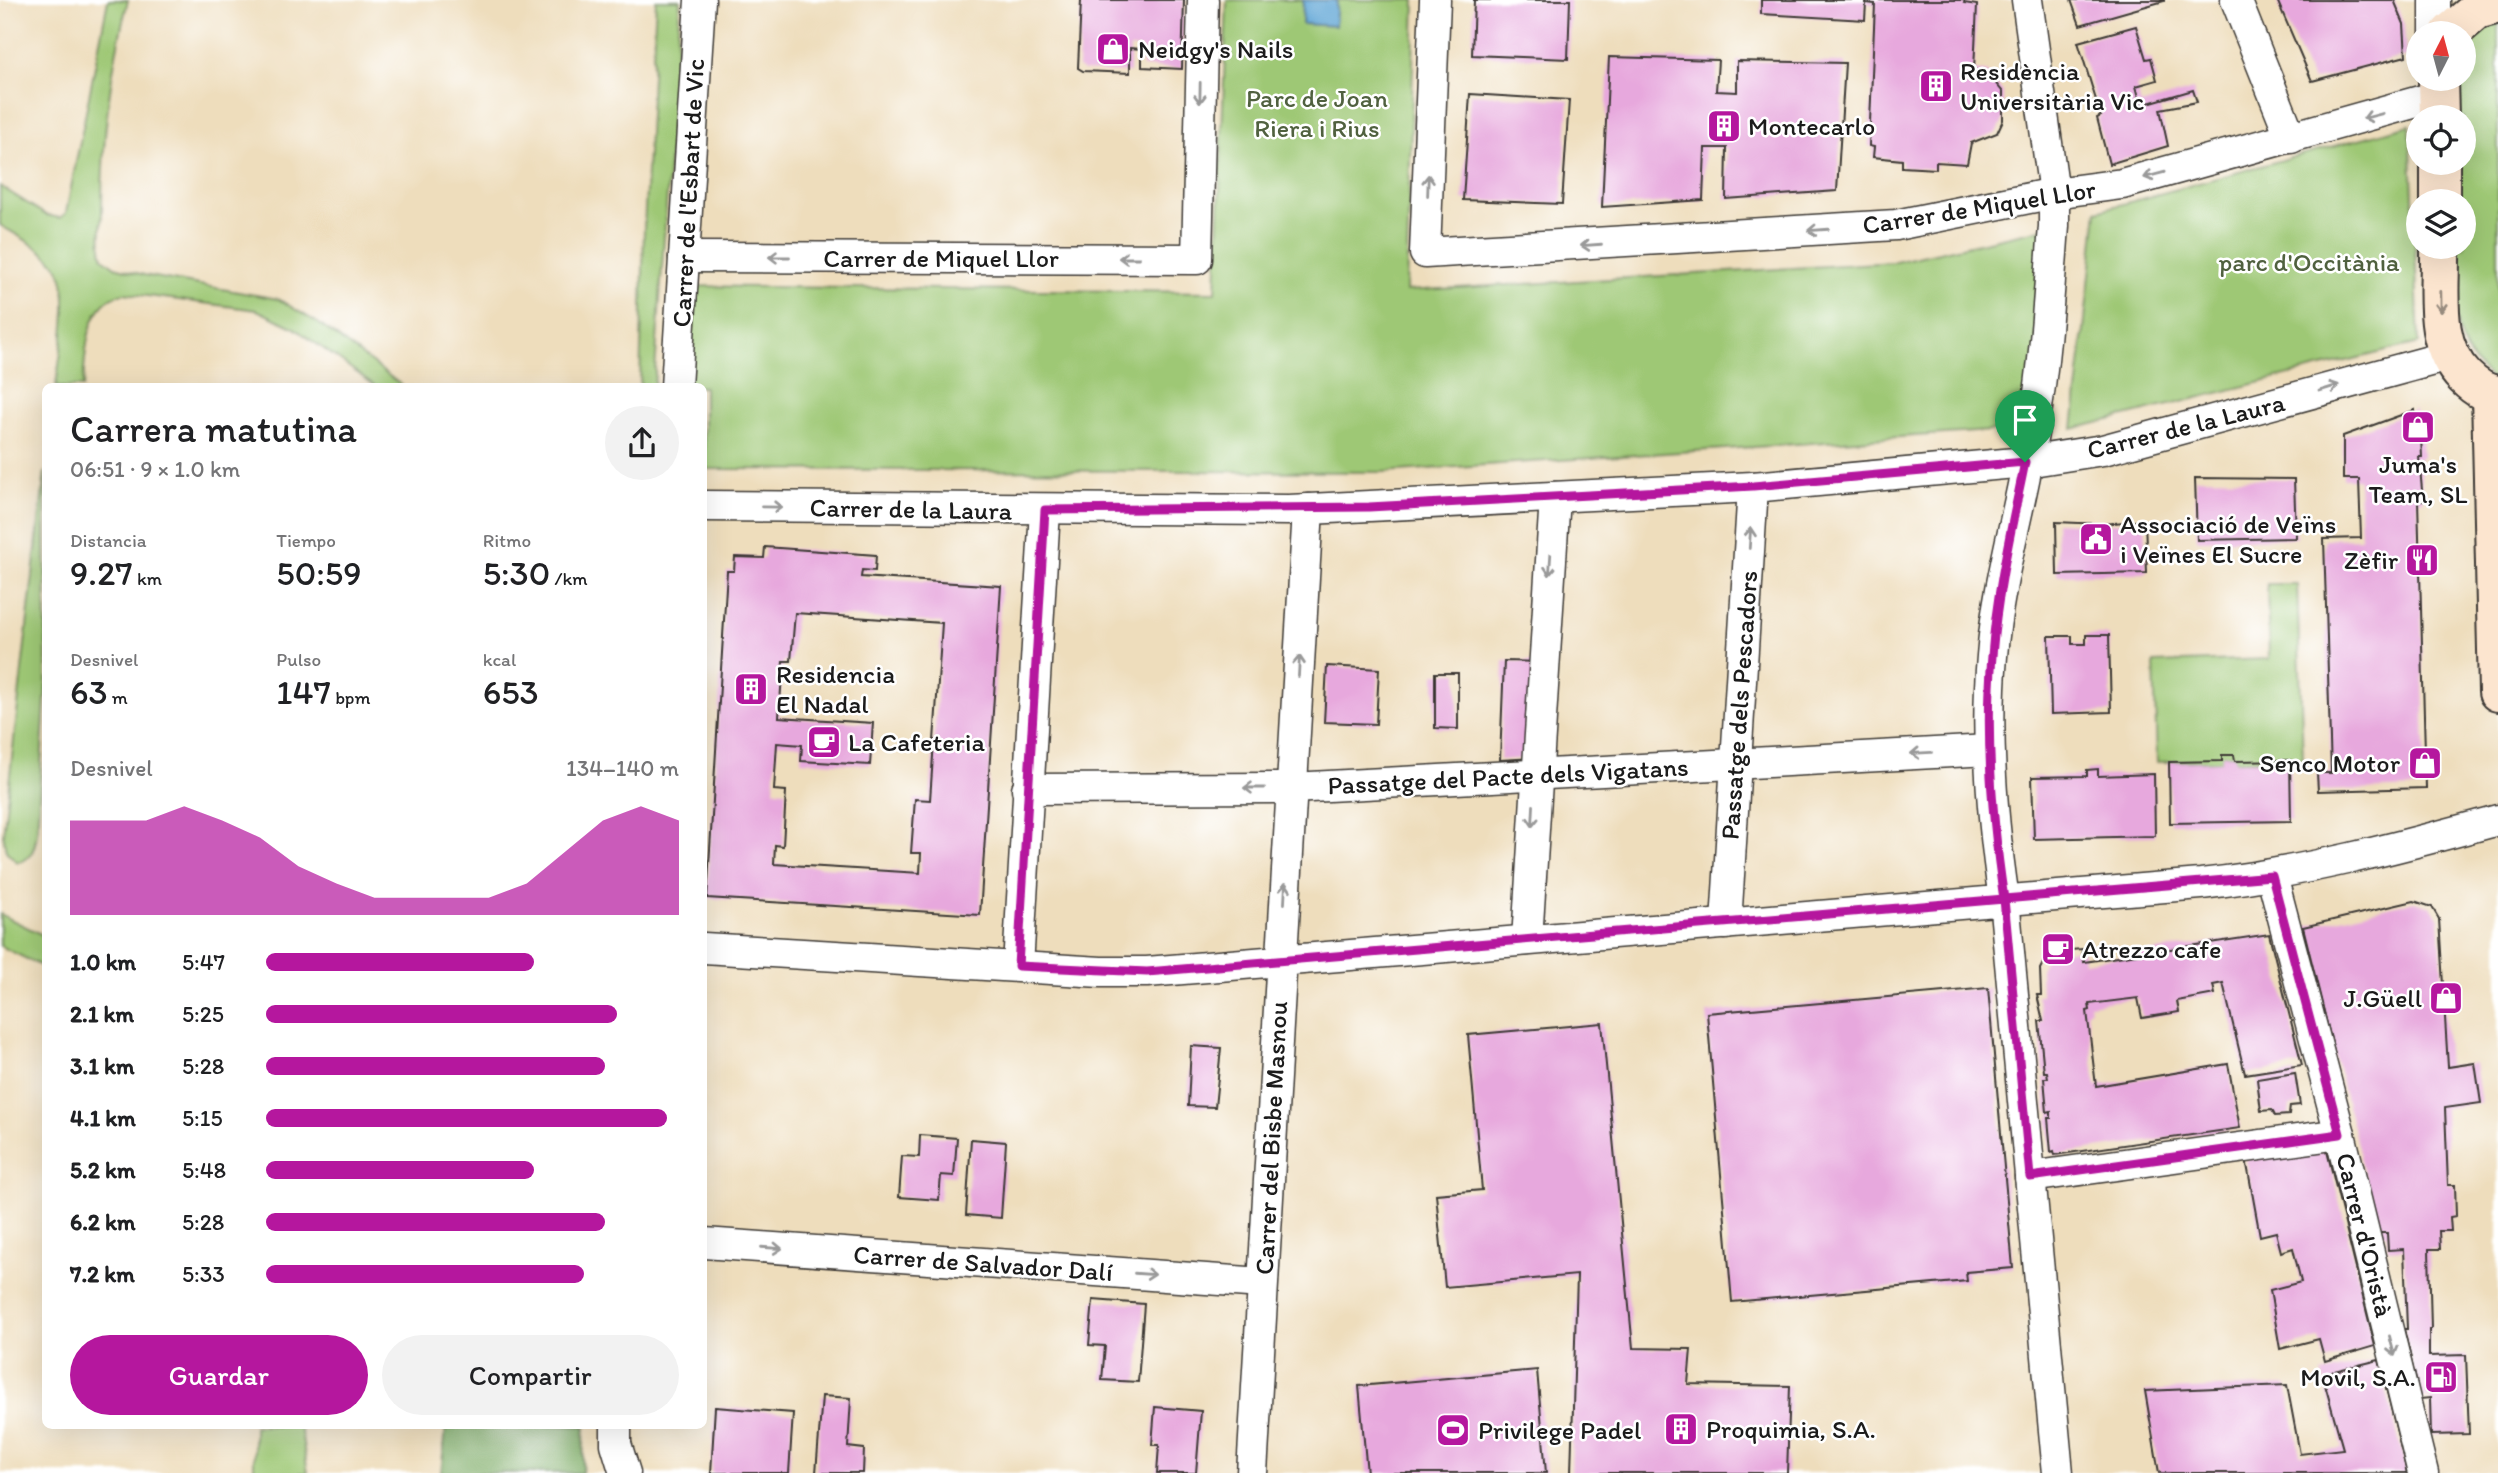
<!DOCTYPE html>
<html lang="es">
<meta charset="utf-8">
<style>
:root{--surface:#fff;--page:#f2f2f2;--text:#202124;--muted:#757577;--accent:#b5179e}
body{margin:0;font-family:Itim,sans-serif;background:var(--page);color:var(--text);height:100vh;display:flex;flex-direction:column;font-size:26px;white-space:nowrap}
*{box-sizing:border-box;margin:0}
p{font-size:23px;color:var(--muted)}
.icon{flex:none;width:38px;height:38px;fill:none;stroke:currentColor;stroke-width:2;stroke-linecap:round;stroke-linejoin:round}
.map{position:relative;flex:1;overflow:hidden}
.details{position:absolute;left:42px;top:383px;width:665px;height:1046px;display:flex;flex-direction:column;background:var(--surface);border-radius:10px;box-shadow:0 7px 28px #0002}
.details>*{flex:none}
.needle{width:46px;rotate:6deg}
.tools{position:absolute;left:2406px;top:21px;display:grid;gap:14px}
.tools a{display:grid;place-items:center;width:70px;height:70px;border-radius:50%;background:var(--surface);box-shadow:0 7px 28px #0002;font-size:35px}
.pin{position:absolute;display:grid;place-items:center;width:60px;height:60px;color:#fff;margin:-72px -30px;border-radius:50% 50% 50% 0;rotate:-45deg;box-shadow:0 0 7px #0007}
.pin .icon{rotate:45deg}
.round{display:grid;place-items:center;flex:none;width:74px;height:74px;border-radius:37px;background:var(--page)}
.headline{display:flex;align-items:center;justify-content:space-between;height:119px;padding:0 28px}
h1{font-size:38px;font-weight:600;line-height:52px}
.metrics{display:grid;grid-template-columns:repeat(3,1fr);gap:10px;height:119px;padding:7px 28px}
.metrics div{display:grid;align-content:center}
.metrics b{font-size:35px;font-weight:600}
.metrics small{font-size:19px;font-weight:400}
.metrics p{font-size:19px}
.chart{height:196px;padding:14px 28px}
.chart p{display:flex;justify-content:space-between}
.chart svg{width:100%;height:126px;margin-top:7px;fill:var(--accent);opacity:.7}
.button{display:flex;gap:14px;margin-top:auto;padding:14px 28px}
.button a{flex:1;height:80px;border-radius:42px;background:var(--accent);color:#fff;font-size:28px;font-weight:600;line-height:80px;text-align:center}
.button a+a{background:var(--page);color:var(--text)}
ul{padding:0 28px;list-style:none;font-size:23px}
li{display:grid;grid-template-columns:112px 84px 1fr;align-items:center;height:52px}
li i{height:18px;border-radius:9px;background:var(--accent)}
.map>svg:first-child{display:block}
.green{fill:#9ec874;stroke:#5d7248;stroke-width:2}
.forest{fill:#7eac66;stroke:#4d6441;stroke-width:2}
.water{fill:#5ea5d5;stroke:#3d6078;stroke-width:2}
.building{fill:#e7a8dd;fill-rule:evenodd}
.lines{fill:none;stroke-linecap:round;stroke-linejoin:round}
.street-casing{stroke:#3c3934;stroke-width:33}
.secondary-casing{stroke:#3c3934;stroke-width:42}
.street{stroke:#fff;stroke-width:30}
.secondary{stroke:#fce5cf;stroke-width:38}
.oneway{stroke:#999}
.oneway2{stroke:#978b7e}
.route-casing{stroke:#fff;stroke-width:14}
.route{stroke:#b5179e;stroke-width:9}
.labels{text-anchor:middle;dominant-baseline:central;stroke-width:5;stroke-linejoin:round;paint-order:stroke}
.poi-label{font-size:26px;fill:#1c1c1c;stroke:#fff;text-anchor:start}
.park-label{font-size:26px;fill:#50613f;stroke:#fff}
.street-label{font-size:26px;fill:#1c1c1c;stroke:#fff}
</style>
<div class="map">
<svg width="2498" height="1473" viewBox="0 0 2498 1473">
<rect width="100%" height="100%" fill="#fff"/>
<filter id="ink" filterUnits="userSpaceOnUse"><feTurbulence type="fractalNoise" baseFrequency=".0143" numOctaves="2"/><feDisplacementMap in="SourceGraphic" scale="14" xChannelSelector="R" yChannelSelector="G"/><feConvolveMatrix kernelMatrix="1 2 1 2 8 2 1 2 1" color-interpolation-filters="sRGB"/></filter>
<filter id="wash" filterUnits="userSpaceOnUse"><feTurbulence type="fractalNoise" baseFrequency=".00686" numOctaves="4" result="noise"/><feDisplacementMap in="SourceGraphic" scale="28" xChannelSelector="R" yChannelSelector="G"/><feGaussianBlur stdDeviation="1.57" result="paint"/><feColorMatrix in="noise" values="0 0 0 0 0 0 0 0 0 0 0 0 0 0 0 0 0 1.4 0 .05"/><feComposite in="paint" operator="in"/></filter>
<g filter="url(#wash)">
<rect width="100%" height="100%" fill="#eeddbc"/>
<!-- green -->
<g class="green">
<path d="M108,0H128C110,72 102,136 102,210C102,227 98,241 103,258L115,267L144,275L278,299L318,323L404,387H377L293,327L257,310L124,293C85,301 85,356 83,387H56C59,356 76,286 54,263C40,247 18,236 0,225V186L46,215L60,218L66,213Z"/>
<path d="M656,0H680L654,387H640L644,228Z"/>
<path d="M1227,0H1415L1406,291L1895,262L2054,226L2034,428L1383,472L704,469V387H676L683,286L1216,292Z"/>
<path d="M2498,19V382C2444,350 2457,302 2455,247H2464V201H2454L2453,163H2464V117H2451V79H2464V42Z"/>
<path d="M2410,125L2419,343L2073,429L2097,211Z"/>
<path d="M45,471L46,683L37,833C35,847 32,861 17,862L6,851L3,835Z"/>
<path d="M2267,584H2297L2303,759L2235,761L2234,755H2223L2222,761L2157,762L2154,663L2269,659Z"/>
<path d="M0,914L45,936V968L0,946Z"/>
<path d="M254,1426H300L308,1473H254Z"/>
</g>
<!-- forest -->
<path class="forest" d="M446,1426H585L582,1473H441Z"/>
<!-- water -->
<path class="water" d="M1303,0H1337L1335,26L1302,24Z"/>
<g id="blocks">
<!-- building -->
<g class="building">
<path d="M1081,0H1184L1182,69L1142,67V49L1130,48V73L1083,71L1078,68Z"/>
<path d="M1474,0H1570L1568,59L1472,55Z"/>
<path d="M1761,0H1965L1964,3L1977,5L1974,70L1987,73L2003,92V120L1997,133L1971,143L1967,164L1936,162V169L1902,167V160L1873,157L1874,147L1869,146L1875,4L1866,3L1865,20L1761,14Z"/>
<path d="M2071,0H2164V1L2080,25Z"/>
<path d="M2277,0H2394L2404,24L2406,56L2312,81Z"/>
<path d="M2136,26L2146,59L2151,58L2157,80L2136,86L2141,105L2193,90L2197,102L2160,109L2168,146L2109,164L2097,118L2101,116L2078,42Z"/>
<path d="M1609,57L1718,60L1716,91L1737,92V61L1845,63L1837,191L1726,199L1727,148H1705L1703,200L1602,207Z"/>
<path d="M1470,94L1569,100L1562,204L1463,200Z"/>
<path d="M2415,410L2416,437H2421L2422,457H2419L2423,501L2418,500L2426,788L2318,791L2317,773H2331L2324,539L2361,538L2359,479H2343V436Z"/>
<path d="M2195,478L2294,479L2296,538L2197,540Z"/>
<path d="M2145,520L2147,573L2057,575L2056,522L2103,524Z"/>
<path d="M765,547L876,555L875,571L862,570L861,577L1001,586L980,915L707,898L727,571H734L735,557L764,558ZM795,613L942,623L930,800L915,799L911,853H921L920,873L774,864L775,845L783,846L786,791L774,790L777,743L802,745L801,761L870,765L873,723L779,717L783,661H791Z"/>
<path d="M2086,635H2109L2111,712L2051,714L2049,636H2072V644H2086Z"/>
<path d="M1504,661L1539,662L1534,758L1500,760Z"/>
<path d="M1327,666L1379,669L1376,724L1324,722Z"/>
<path d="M1435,673H1458V729L1435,728Z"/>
<path d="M2222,755H2234L2235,761L2290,760L2291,821L2170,823L2169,762L2222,761Z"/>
<path d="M2098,769V776L2154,774L2155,836L2034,839L2032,777L2087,776V770Z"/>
<path d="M2414,901L2432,907L2439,919L2448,1067L2475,1063L2481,1103L2445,1108L2448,1185H2455L2456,1216L2450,1217L2451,1231H2439L2440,1249H2429L2431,1329H2429V1356L2466,1355L2469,1434L2431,1435L2430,1398L2420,1399L2404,1329H2407L2404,1249L2388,1250L2387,1233H2379L2303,927Z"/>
<path d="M2269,934L2302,1065L2245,1074L2223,983L2213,985L2215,994L2177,1001L2179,1012L2142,1018L2138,998L2089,1004L2090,1010L2087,1011L2096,1086L2228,1064L2240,1128L2055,1155L2054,1151L2051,1152L2048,1118H2051V1111L2047,1112L2044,1078H2048L2047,1072H2044L2039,1021H2043L2037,995H2041L2040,969L2047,956L2058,951L2082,949L2084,962Z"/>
<path d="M1988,988L2013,1268L1966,1272L1967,1281L1732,1302L1707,1013Z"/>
<path d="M1602,1023L1633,1348L1691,1349L1688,1384L1790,1386L1787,1473H1571L1577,1275L1445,1287L1436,1194L1482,1190L1468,1035Z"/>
<path d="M1191,1046L1221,1048L1215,1107L1188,1106Z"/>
<path d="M2295,1073L2300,1105L2290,1106L2289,1115L2275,1116L2272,1110L2261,1111L2257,1079Z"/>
<path d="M920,1135L957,1138L954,1176L941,1175L939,1200L899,1197L902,1156L919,1157Z"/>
<path d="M971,1139L1006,1142L1001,1218L966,1215Z"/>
<path d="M2326,1147L2375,1346L2325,1361L2319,1339L2280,1349L2270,1290L2301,1282L2293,1248L2281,1252L2276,1232L2260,1236L2246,1159Z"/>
<path d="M1093,1300L1144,1304L1138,1382L1102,1380L1105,1346L1089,1345Z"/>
<path d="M2379,1360L2407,1473H2159L2145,1391L2287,1385L2300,1454L2343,1449L2322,1374Z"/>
<path d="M1537,1370L1546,1473H1367L1359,1386Z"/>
<path d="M822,1396L851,1398L848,1447L864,1449L863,1473H816Z"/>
<path d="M715,1407L793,1413L789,1473H711Z"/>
<path d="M1155,1407L1201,1411L1196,1473H1157L1159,1445H1152Z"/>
</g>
</g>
</g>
<g filter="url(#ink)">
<use href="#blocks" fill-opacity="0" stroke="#3c3934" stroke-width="2"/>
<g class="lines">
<!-- street casing -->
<g class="street-casing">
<g id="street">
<path d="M1435,0L1425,253L1896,225L2054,193L2122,184L2438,96"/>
<path d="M2027,0L2054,193V226C2049,293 2045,361 2034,427C2022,504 1998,578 1992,656C1985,737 1992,819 2004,899L2058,1473"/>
<path d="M2236,0L2291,138"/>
<path d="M2435,0V33"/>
<path d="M684,257L1197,259L1203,0"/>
<path d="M676,387L700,0"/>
<path d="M704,506L1289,510L1753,487L2026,462L2103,450L2448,356"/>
<path d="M1027,789L1292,788L1989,750"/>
<path d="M2272,876L2340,1134L2423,1473"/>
<path d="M1726,924L1753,487"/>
<path d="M1527,940L1555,497"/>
<path d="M704,948L1101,972H1147L2201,884C2302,873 2400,847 2498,820"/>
<path d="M1018,966L1045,510"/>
<path d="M2030,1177L2340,1134"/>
<path d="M704,1243L1262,1283"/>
<path d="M616,1426V1444L625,1473"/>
<path d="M1252,1473L1308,509"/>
</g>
</g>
<!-- secondary casing -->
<g class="secondary-casing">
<g id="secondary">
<path d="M2450,33L2477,10L2498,4"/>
<path d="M2438,79L2439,117"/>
<path d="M2440,163V201"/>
<path d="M2440,247C2441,291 2431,343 2465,377C2474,386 2485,394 2498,395"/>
<path d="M2491,394L2498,692"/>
</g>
</g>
<!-- street -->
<use href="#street" class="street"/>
<!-- secondary -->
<use href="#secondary" class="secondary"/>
</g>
<!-- one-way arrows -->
<defs><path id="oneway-shaft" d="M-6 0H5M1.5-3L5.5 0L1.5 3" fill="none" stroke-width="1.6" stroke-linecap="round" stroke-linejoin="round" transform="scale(1.75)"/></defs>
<g class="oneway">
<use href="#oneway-shaft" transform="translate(1200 93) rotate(91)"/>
<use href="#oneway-shaft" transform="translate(2373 116) rotate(165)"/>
<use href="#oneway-shaft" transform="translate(2154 175) rotate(165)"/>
<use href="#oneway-shaft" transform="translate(1428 185) rotate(-88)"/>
<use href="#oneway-shaft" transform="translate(1818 230) rotate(176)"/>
<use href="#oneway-shaft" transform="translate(1591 245) rotate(176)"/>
<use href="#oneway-shaft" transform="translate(779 257) rotate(-180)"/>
<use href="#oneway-shaft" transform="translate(1129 258) rotate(-180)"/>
<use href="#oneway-shaft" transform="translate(2329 388) rotate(-17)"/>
<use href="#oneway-shaft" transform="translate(772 507) rotate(1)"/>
<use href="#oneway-shaft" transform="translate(1750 538) rotate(-86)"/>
<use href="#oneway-shaft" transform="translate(1550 565) rotate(94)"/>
<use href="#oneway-shaft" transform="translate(1299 666) rotate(-87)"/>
<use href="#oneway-shaft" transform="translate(1921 753) rotate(177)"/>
<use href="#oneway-shaft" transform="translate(1254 788) rotate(180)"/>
<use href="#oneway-shaft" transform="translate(1533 816) rotate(93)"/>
<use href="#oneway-shaft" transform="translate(1285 893) rotate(-87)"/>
<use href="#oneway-shaft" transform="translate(772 1248) rotate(4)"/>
<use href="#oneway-shaft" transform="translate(1145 1274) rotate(4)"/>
<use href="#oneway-shaft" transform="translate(2392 1346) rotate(76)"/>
</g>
<use class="oneway2" href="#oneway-shaft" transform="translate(2441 302) rotate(89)"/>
</g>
<g class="lines" filter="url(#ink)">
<!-- route casing -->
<g class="route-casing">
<path id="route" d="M2025,462L1753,486L1369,507L1045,510L1018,966L1147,972L2004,899L2030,1177L2340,1134L2272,876L2004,899C1992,819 1985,737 1992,656C1997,590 2012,526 2025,462"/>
</g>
<!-- route -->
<use href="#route" class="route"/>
</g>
<!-- icons -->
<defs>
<g id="shop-square" transform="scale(1.75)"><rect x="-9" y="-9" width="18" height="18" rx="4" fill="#b5179e" stroke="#fff"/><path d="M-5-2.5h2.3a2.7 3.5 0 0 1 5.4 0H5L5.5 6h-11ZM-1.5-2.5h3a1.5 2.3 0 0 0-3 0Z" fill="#fff"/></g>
<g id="building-square" transform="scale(1.75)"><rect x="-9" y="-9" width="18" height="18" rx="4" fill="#b5179e" stroke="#fff"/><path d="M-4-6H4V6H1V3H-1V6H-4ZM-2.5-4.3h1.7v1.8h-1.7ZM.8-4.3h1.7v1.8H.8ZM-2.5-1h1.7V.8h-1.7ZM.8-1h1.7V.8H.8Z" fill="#fff"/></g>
<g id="civic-square" transform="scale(1.75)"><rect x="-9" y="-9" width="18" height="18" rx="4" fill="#b5179e" stroke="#fff"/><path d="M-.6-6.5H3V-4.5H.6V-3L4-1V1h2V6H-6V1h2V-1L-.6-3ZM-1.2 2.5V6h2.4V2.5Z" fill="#fff"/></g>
<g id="restaurant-square" transform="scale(1.75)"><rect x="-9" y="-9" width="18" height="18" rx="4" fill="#b5179e" stroke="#fff"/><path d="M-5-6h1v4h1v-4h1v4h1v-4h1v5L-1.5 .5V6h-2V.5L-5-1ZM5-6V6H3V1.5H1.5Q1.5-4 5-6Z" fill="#fff"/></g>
<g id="cafe-square" transform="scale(1.75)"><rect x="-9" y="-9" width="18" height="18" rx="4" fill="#b5179e" stroke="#fff"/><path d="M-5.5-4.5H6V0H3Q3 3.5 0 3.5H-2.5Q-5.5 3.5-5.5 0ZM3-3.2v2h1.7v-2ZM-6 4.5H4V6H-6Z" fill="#fff"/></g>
<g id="fuel-square" transform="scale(1.75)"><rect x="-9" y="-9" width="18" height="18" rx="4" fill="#b5179e" stroke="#fff"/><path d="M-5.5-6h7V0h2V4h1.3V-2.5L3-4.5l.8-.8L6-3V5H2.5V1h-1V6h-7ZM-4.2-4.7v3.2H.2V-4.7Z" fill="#fff"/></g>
<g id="stadium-square" transform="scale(1.75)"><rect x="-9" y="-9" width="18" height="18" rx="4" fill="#b5179e" stroke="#fff"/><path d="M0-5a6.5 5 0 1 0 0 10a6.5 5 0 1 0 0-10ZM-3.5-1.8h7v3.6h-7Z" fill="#fff"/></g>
</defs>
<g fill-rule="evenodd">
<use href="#shop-square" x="1113" y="49"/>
<use href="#building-square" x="1936" y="86"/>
<use href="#building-square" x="1724" y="126"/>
<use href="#shop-square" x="2418" y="427"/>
<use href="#civic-square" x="2096" y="539"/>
<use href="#restaurant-square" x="2422" y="560"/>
<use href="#building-square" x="751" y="689"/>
<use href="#cafe-square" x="824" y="742"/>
<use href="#shop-square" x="2425" y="763"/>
<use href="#cafe-square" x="2058" y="949"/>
<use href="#shop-square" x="2446" y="998"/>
<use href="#fuel-square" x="2441" y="1377"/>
<use href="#building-square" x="1681" y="1429"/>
<use href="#stadium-square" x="1453" y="1430"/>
</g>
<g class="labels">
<!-- poi labels -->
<g class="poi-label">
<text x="1138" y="49">Neidgy's Nails</text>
<text x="1960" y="71">Residència<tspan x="1960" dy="30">Universitària Vic</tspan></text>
<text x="1748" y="126">Montecarlo</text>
<text x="2418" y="464" text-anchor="middle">Juma's<tspan x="2418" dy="30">Team, SL</tspan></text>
<text x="2120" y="524">Associació de Veïns<tspan x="2120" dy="30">i Veïnes El Sucre</tspan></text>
<text x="2398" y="560" text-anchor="end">Zèfir</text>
<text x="776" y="674">Residencia<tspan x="776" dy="30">El Nadal</tspan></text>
<text x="848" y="742">La Cafeteria</text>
<text x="2400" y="763" text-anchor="end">Senco Motor</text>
<text x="2082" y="949">Atrezzo cafe</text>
<text x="2422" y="998" text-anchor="end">J.Güell</text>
<text x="2416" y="1377" text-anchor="end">Movil, S.A.</text>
<text x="1706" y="1429">Proquimia, S.A.</text>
<text x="1478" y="1430">Privilege Padel</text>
</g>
<!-- park labels -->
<g class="park-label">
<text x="1317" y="98">Parc de Joan<tspan x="1317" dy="30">Riera i Rius</tspan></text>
<text x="2309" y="262">parc d'Occitània</text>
</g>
<!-- street labels -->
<g class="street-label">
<text transform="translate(688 193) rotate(-87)">Carrer de l'Esbart de Vic</text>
<text transform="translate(1979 207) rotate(-9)">Carrer de Miquel Llor</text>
<text x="941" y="258">Carrer de Miquel Llor</text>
<text transform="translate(2186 426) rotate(-14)">Carrer de la Laura</text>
<text transform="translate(911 509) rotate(1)">Carrer de la Laura</text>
<text transform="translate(1739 705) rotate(-86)">Passatge dels Pescadors</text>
<text transform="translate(1508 776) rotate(-3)">Passatge del Pacte dels Vigatans</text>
<text transform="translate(1271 1138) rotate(-87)">Carrer del Bisbe Masnou</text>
<text transform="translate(2365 1235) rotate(76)">Carrer d'Oristà</text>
<text transform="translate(983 1263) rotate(4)">Carrer de Salvador Dalí</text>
</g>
</g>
</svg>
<div class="tools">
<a><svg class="needle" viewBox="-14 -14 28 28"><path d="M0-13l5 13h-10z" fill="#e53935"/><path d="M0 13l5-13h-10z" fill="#757577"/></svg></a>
<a><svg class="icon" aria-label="locate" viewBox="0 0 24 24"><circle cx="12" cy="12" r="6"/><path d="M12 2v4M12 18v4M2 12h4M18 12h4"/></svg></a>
<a><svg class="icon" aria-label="layers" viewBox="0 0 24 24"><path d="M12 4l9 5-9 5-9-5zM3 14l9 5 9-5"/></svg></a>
</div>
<div class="pin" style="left:2025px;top:462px;background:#1e9e55"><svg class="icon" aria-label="arrive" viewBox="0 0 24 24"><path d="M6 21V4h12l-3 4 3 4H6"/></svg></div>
<section class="details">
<div class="headline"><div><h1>Carrera matutina</h1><p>06:51 · 9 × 1.0 km</p></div><a class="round"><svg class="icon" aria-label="share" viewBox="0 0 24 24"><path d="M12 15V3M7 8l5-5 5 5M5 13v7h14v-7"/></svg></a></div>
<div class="metrics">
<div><p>Distancia</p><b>9.27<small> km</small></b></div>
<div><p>Tiempo</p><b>50:59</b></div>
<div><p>Ritmo</p><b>5:30<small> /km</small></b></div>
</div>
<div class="metrics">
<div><p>Desnivel</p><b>63<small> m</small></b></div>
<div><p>Pulso</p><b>147<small> bpm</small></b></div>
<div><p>kcal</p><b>653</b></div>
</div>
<div class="chart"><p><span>Desnivel</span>134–140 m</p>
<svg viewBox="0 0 160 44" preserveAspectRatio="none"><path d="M0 44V11L10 11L20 11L30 6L40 11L50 17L60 27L70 33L80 38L90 38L100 38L110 38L120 33L130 22L140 11L150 6L160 11V44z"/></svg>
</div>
<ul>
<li><b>1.0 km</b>5:47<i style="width:65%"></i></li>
<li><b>2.1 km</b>5:25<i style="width:85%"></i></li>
<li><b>3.1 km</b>5:28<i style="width:82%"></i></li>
<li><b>4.1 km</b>5:15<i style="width:97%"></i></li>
<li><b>5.2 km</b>5:48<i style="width:65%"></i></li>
<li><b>6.2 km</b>5:28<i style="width:82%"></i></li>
<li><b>7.2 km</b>5:33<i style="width:77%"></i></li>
</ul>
<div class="button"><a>Guardar</a><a>Compartir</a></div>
</section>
</div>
